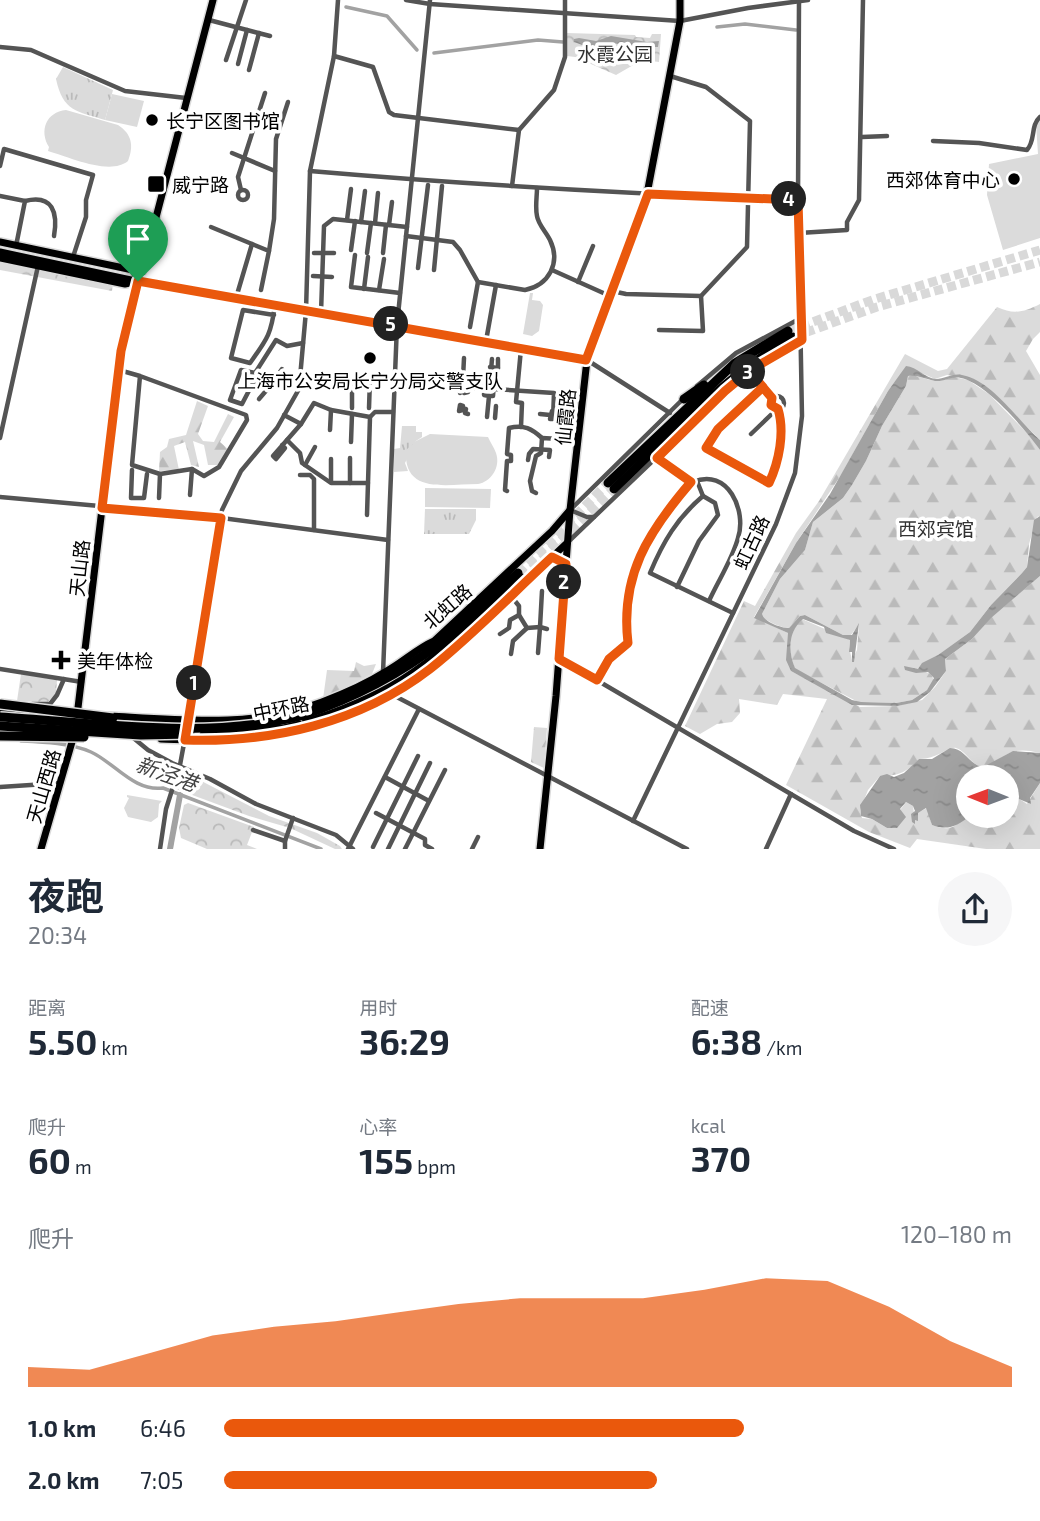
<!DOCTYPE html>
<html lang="zh">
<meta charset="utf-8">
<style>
:root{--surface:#fff;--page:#f6f6f7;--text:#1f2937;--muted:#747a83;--accent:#ea580c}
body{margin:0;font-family:"Exo 2","Noto Sans SC",sans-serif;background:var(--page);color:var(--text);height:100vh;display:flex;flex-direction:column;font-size:26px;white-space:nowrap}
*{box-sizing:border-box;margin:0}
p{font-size:23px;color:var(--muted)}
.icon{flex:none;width:38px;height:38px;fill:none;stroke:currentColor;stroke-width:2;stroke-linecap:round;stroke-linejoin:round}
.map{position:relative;height:849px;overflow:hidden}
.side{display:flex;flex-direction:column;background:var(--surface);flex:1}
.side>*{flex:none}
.needle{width:46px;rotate:271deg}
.buttons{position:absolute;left:956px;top:765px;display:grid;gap:14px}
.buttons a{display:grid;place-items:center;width:63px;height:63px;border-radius:50%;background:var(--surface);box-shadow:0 7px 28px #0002;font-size:35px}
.pin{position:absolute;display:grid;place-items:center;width:60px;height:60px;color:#fff;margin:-72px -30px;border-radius:50% 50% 50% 0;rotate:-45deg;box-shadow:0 0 7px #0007}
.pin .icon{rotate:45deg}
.km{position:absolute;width:35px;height:35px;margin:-18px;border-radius:50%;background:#222;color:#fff;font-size:19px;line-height:35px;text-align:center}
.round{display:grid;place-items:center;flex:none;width:74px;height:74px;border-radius:37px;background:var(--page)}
.summary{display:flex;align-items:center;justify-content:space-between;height:119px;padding:0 28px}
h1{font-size:38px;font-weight:700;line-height:52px}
.metrics{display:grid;grid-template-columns:repeat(3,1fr);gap:10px;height:119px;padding:7px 28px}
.metrics div{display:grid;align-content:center}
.metrics b{font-size:35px;font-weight:700}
.metrics small{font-size:19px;font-weight:400}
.metrics p{font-size:19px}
.chart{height:196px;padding:14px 28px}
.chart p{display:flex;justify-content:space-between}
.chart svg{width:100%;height:126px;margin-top:7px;fill:var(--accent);opacity:.7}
ul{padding:0 28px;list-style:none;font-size:23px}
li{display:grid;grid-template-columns:112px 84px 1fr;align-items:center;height:52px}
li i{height:18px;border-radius:9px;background:var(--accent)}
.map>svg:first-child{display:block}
.grass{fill:url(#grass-tufts)}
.forest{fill:url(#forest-firs)}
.park{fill:url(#park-crowns)}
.garden{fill:#dbdbdb}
.water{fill:url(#water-ripples)}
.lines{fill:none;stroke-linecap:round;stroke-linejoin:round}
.canal{stroke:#a2a2a2;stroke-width:3.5}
.river{stroke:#a2a2a2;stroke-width:6}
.highway-tunnel{stroke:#d9d9d9;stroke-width:9;stroke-dasharray:9 4.5;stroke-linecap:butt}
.major-casing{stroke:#dbdbdb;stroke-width:10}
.highway-casing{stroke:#dbdbdb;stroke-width:12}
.minor{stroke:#545454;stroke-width:4.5}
.major{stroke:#000;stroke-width:7}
.highway{stroke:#000;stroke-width:9}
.highway-bridge-casing{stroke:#dbdbdb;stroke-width:12;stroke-linecap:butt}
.highway-bridge{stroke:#000;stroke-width:9}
.route-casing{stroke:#fff;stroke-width:14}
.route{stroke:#ea580c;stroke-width:9}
.poi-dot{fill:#000;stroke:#fff;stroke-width:2.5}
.labels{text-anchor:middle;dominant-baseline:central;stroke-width:7;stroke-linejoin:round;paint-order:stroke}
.park-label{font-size:19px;fill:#323232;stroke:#fff}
.poi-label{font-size:19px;fill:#000;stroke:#fff;text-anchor:start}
.street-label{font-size:19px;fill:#000;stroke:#fff}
.water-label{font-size:21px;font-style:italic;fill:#434343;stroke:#fff}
</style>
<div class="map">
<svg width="1040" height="849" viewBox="0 0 1040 849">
<defs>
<pattern id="grass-tufts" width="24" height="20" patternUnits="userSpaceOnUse" patternTransform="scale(1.75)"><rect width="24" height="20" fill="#dbdbdb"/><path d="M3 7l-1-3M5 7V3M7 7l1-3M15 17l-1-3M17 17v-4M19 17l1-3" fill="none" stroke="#bababa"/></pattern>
<pattern id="forest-firs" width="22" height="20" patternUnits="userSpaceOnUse" patternTransform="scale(1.75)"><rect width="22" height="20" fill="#dbdbdb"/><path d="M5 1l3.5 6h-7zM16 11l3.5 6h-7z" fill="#bababa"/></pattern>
<pattern id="park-crowns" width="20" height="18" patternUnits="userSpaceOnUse" patternTransform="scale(1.75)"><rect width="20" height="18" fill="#dbdbdb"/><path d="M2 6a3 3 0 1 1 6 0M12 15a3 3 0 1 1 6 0" fill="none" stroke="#bababa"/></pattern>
<pattern id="water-ripples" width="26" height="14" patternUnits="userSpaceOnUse" patternTransform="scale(1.75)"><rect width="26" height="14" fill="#a2a2a2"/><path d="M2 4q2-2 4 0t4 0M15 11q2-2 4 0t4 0" fill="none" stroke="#8a8a8a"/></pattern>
</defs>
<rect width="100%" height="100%" fill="#fff"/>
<!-- grass -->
<g class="grass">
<path d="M63,67L113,90L105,120C77,111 63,112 56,79Z"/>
<path d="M402,426H416V432H422V437L416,441L405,463L408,471L394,472V449L400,448Z"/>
<path d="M425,509H476V520L469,534H424Z"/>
</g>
<!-- forest -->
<g class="forest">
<path d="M1040,304V332L1033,339L1026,351L1040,375V440L996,395L973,379L947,375L935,379L917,371L896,381L888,391L841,475L796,543L754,617L788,633L791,671L860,707L897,706L922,700L935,687L946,671L945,659L972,639L990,618L1040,576V753C1009,745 1008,757 983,767C970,765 968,752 956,748C949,746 935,760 919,759C906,773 898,776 880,776L868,790L860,810L862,818L872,819L887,828L906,802L913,806L915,820L917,813L927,808L932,825C958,835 955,819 972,816C983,813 996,816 1006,816V790L1027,804L1040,783V849H986L917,839L910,848L869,832L786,785L827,699L783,694L777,705L739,699L740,713L732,722L717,724L700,734L685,726L744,601L755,606L796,533L819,501L905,354L938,371L947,369L997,307C1014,315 1024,312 1040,304Z"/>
<path d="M912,375L934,381L954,377L968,380L989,394L1032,438L1040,450V516L1037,517L1029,544L1027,567L1022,573L991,605L970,632L919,669L910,670C919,671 935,670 933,682L927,690L912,700L896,703L858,702L795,669C788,652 788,631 802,619L850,640L849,647L852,660L857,650L859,624L851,635H843L805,615L800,616L789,628C781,628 769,622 762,617V614L780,579L805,550L813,522L843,498L852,485L866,461L882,426L906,386L908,376Z"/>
<path d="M197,401L208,406L198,434L203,441L214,442L228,414L234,417L220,442L230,451L223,465H208L204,445L193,441L199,467L191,465L185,442L174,446L179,470L159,471L160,452L167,447L169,439L186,435Z"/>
<path d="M356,662L364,666L376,664L372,674L323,699L327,670L354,671Z"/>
<path d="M534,727L547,728L544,768L531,762Z"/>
</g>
<!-- park -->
<g class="park">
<path d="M567,33L635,35L636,37L650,38L652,34H661L659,62L642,60L616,75L575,57L567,56Z"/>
<path d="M0,261L113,283L112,291L0,270Z"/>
<path d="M21,674L57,680L56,693L48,702L17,701Z"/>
<path d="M184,772L269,816L317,833L340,846L342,849H335L290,828L249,816L176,789L180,774Z"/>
<path d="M188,803L254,827L247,845L257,849H207L181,838L179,828L184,805Z"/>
</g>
<!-- garden -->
<g class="garden">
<path d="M112,94L144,101L137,127L105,120Z"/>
<path d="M66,110L118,125C132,134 134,146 128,161C110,176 69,157 48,151L49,147C39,131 46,112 66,110Z"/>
<path d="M1040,121V238L1003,250L987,195L989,164L1038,154L1036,124Z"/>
<path d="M530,293H533L532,300L540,301L543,305L539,331L532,336L523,334Z"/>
<path d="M430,434L488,437C490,442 494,447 496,453C501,467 491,482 478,484C447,484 403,495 406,450L416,441Z"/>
<path d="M425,488L491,489L490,508L425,507Z"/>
<path d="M127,795L162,801L159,804L158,817L151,822L128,817L124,808L129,798L127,797Z"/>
</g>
<!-- water -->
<g class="water">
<path d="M611,36L647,42L659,41L658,47H637L636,51H629L620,44L606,43L602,47L610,54L607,61L599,60V56L589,52L588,47L574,42V39L579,38L596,41Z"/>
<path d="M906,366C917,367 925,378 936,379C945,379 952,373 962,375C993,381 1017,420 1040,440V450C1025,429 986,383 961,378C951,376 944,382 935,381C925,379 918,375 908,376L906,386L882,426L866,461L852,485L843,498L813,522L805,550L780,579L762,614C764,622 781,628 789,628L800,616L805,615L843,635H852L859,623L854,662H852V652H849L850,640L826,633L824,627L803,619C788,631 788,652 795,668L852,700L861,702L896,703L912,700L927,690L934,678L928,672L916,673L905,670L904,666L918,669L922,663L938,655L970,632L991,605L1022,573L1027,567L1034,520L1040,516V576L991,618L972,639L945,659L946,671L930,692L917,702L897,706L852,705L791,671L786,660L788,633L754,618L796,543L830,494L888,391Z"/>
<path d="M950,748C965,748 969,765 983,767L1013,751L1040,753V783L1030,798L1031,804L1014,797L1006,790V777H968V816H970C957,826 948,831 932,825L926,808L918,813V821L915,820V824L912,822L911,814L915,811L913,806L906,802L900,809L906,817L897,828H887L872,819L861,816L860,805L880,776L887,774L894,777L904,773L919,759H932Z"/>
</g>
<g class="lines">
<!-- canal -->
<g class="canal">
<path d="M346,7L387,16L417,50"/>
<path d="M717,27L745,24L796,30"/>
<path d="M434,53L538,40L563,42"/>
<path d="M21,741C44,742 70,743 91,752C115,763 134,792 163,788L321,849"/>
</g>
<!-- river -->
<path class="river" d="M170,849L180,795"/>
<!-- highway-tunnel -->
<g class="highway-tunnel">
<path d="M788,331L875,299L1040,250"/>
<path d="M793,337L877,307L1040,262"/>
<path d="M518,573L608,483"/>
<path d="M522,578L614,489"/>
</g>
<!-- major casing -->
<g class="major-casing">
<g id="major">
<path d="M0,242L133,270L138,280"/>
<path d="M0,252L145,283L397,325L587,360"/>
<path d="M0,258L125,284L134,282"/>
<path d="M77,716L121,351L213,0"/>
<path d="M110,716C180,720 255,728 322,702C343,694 366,684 385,672C402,663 416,649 434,641L552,531L570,510"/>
<path d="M161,739C195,740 228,742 262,737C398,720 473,630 567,543"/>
<path d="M41,849L74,735"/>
<path d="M540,849L556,696L570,510L587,360L647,194L680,21V0"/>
</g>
</g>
<!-- highway casing -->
<g class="highway-casing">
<g id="highway">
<path d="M684,399L704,385"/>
<path d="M608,483L735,363L788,331"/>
<path d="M614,489C671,435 724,377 793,337"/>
<path d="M0,710L26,712"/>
<path d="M301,716C351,699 399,675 440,643C467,621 492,596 518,573"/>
<path d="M299,725C335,714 371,700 403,680C447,652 484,613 522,578"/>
</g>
</g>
<!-- minor -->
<g class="minor">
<path d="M406,0L430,4L680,21L748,8L808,0"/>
<path d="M209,20L270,36"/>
<path d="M0,47L31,50L125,91L186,98"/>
<path d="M334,56L373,67L389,112L394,115L519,130"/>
<path d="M226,60L246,0"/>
<path d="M238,64L247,30"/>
<path d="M249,70L259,33"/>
<path d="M862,137L887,136"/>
<path d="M933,141L979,143L1027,150C1036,140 1030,126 1040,117"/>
<path d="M232,153L275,171"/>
<path d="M0,166L4,149L93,175L86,200V217L73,257"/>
<path d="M310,171C472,185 635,194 798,200"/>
<path d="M512,186L519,130L554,90L565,57V0"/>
<circle cx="243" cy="195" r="5"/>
<path d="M241,190L238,177L265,93"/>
<path d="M0,196L25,201L16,246"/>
<path d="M25,201C53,194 58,213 54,236"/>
<path d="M347,220L351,189"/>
<path d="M361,222L365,191"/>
<path d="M375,223L378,193"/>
<path d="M389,225L392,202"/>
<path d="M211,227L252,244"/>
<path d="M799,233L847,230V222L859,200L863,0"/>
<path d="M406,236L453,242L460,250L478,282L525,290C549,285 561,263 550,240C546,232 538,224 537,216C535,207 537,197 537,188"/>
<path d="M351,250L355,221"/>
<path d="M269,251L274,219L276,139L288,102"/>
<path d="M314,253H334"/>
<path d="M367,253L371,223"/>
<path d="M383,253L386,225"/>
<path d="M355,255L351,287L400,293"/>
<path d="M418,268L428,185"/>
<path d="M434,270L442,186"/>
<path d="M552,270L610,296"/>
<path d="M313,276L332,277"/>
<path d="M578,282L593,246"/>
<path d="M364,289L368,257"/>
<path d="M379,290L384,259"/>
<path d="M612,291L626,294L701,296L747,247L750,121L706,87L670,76"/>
<path d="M236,298L252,244L269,251L261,290"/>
<path d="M321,313L324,226L333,219L407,227"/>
<path d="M274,315L243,310L231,358L250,363C267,339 271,335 275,305"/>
<path d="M470,327L478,282"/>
<path d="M659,330L703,331L701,296"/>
<path d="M486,341L496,285"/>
<path d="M587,360L670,413"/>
<path d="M757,365L802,340"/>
<path d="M490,367L498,368L497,374"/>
<path d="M498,368V359"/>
<path d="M282,369L271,385L254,381L242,404L230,400L241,370L255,373L276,340L287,346L303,343"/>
<path d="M119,370L140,376L132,465L160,474L192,469L204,476L219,467L247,420L246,415L140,376"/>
<path d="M749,371L772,398"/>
<path d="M463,378L464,358"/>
<path d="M490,382L492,359"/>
<path d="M697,386L736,353L801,318"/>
<path d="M470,388L486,389"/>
<path d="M493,389L554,393L553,419H550L552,411"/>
<path d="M460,393L461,379L463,378L470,382L468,392L464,393"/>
<circle cx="777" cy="403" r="7"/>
<path d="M259,399L271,385"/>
<path d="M352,408V379H395"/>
<path d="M369,408L370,379"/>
<path d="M463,408V406L460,405L459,411L466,409L465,413L468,414"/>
<path d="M540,414L550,415"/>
<path d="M370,417L375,412H393"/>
<path d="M487,417L489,396L484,395L485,382L494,383L493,396H489"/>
<path d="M495,418L496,406"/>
<path d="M521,427L522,403L516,402L521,349"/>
<path d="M330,430L331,410"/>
<path d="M751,434L777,409C785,432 778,462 769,483L706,448L718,429L763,387"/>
<path d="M0,438L38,266"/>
<path d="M287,440L300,453L302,463L331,483H368L370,417L331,410L314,403L301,424"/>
<path d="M351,442L352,414"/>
<path d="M282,445L285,448L276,459L273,456L301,424L284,415"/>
<path d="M350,458V483"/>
<path d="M657,458L690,482"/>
<path d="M331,459V482"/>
<path d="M528,460L529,454L533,449L550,450L549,457"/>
<path d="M305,465L315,447"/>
<path d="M132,470L131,498H144L147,474"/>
<path d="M300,475H310L314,479V530"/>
<path d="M507,491L505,490L507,461H511V455L507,454L509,428C524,424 532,429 542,438"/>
<path d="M536,493L532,491L530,481L536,456L541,453L542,438L578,440"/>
<path d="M190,495L192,469"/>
<path d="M703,496C677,518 663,542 650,573L733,613"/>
<path d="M0,497L199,515L388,540"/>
<path d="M159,498L160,474"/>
<path d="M367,515L368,483"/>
<path d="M594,517H587L570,510L683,399"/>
<path d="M568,542L729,388"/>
<path d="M677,587L699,541L718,515L715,503L703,496L697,481"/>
<path d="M542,591L540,627L547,629"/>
<path d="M511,596L519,606V615L527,628L513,641L511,654"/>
<path d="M527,628L540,627L538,653"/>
<path d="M500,634L509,628L510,620L519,615"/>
<path d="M559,658L854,831L894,849"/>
<path d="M0,669L82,682"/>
<path d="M383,673L397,325L430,0"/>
<path d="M597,680L609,659L628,643C622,588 639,543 675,501C680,495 686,485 693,482C728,467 747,511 738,538C732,560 718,581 709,601"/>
<path d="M391,694L687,849"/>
<path d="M32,704H50L57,695L64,679"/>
<path d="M186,730L222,510L241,471L277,428L299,389L306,311L310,171L334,56L338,0"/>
<path d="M131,736L148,750L172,763L210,779L256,804L336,835L353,849"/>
<path d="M385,777L429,801"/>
<path d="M0,787L61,783"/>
<path d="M376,813L425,839V845L432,849"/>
<path d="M633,821L776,524L795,473L802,416L798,200L799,0"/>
<path d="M253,830L285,841"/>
<path d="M373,847L418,756"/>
<path d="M160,849L166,809L180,765L185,738"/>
<path d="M285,849V841L293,818"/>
<path d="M348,849L419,709"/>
<path d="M388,849L430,763"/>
<path d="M405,849L445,770"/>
<path d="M472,849L478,837"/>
<path d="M766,849L791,794"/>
</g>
<!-- major -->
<use href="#major" class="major"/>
<!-- highway -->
<use href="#highway" class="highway"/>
<!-- highway-bridge casing -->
<g class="highway-bridge-casing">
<g id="highway-bridge">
<path d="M0,704L113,718"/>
<path d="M0,717C98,723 205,740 301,716"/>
<path d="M0,726L141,735L190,734"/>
<path d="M204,735L283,729L299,725"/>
<path d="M0,736L84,737"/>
</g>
</g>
<!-- highway-bridge -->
<use href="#highway-bridge" class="highway-bridge"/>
</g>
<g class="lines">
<!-- route casing -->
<g class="route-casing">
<path id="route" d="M138,281L121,351L102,508L221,518L185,740C272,743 360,723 430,669C473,635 512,594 552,557L566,564L559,659L597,680L609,659L628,643C620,576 648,532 691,482L657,458L725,391L749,371L763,387L718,429L706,448L769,483C779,462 785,432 778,409L771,405L772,398L749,371L802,340L798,200L648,194L586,360L138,281"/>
</g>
<!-- route -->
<use href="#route" class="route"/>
</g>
<!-- markers -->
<g class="poi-dot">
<circle cx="152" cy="120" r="7"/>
<circle cx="1014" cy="179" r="7"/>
<rect x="147" y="175" width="18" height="18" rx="3.5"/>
<circle cx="370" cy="358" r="7"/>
<path d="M57.5 649.5h7v7h7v7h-7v7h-7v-7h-7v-7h7z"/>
</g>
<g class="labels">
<!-- park labels -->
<g class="park-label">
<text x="615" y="53">水霞公园</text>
<text x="936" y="528">西郊宾馆</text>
</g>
<!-- poi labels -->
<g class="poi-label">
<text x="166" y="120">长宁区图书馆</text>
<text x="1000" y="179" text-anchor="end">西郊体育中心</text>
<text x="172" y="184">威宁路</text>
<text x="370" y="380" text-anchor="middle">上海市公安局长宁分局交警支队</text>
<text x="77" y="660">美年体检</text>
</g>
<!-- street labels -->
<g class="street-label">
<text transform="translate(565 417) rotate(-84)">仙霞路</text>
<text transform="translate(751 542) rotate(-65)">虹古路</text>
<text transform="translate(79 568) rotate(-84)">天山路</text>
<text transform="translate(447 606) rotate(-41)">北虹路</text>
<text transform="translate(281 708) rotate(-11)">中环路</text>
<text transform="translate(43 786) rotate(-74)">天山西路</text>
</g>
<!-- water labels -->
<g class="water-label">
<text transform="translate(167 773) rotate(20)">新泾港</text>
</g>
</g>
</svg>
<div class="buttons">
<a><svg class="needle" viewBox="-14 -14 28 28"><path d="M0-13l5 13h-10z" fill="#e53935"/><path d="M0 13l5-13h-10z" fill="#747a83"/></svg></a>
</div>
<div class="pin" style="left:138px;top:281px;background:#1e9e55"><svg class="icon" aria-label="arrive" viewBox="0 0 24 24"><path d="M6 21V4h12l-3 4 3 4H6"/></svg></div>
<b class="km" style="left:194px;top:683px">1</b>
<b class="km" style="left:564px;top:582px">2</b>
<b class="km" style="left:748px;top:372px">3</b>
<b class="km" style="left:789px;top:199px">4</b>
<b class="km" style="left:391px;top:324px">5</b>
</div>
<section class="side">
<div class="summary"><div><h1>夜跑</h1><p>20:34</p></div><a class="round"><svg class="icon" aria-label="share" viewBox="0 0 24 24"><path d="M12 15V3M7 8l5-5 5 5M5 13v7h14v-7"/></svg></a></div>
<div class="metrics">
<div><p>距离</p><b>5.50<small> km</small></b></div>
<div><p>用时</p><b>36:29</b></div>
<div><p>配速</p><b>6:38<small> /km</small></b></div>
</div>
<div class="metrics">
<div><p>爬升</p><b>60<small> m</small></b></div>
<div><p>心率</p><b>155<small> bpm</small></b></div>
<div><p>kcal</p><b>370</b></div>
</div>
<div class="chart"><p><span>爬升</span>120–180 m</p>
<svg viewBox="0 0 160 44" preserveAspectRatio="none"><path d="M0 44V37L10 38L20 32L30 26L40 23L50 21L60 18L70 15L80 13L90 13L100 13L110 10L120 6L130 7L140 16L150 28L160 37V44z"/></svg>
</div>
<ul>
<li><b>1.0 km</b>6:46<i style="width:66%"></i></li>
<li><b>2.0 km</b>7:05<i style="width:55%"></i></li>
</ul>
</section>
